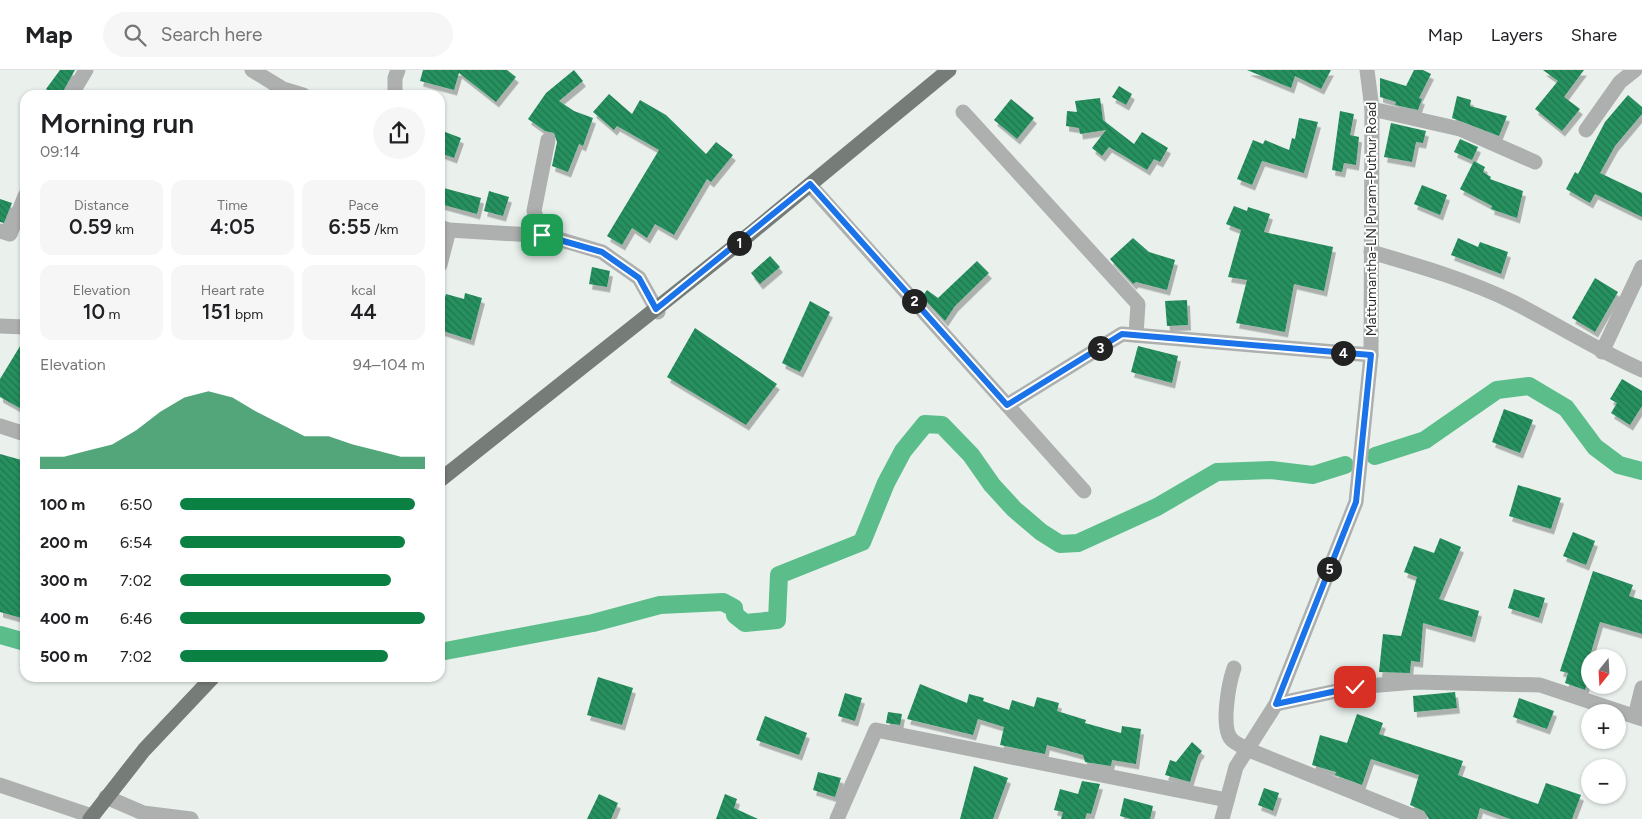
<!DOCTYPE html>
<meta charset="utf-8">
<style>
:root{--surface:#fff;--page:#f6f6f6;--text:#202124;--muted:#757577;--line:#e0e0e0;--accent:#0b8043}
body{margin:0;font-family:Figtree,sans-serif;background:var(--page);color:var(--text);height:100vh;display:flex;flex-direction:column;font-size:19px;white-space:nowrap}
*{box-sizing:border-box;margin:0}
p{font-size:16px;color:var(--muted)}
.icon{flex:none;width:28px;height:28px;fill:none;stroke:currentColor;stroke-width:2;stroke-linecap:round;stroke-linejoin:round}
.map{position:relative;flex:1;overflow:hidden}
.details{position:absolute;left:20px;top:20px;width:425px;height:592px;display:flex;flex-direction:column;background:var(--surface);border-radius:15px;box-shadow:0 1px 4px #0004}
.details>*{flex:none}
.needle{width:32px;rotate:198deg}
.buttons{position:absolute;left:1581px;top:579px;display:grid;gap:10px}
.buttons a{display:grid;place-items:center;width:45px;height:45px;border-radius:50%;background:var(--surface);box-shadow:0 1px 4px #0004;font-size:25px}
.pin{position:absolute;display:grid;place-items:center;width:42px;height:42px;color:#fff;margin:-21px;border-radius:10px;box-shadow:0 2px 8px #0006}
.km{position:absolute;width:25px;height:25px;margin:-12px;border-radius:50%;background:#222;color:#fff;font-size:14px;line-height:25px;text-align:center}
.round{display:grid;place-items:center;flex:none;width:52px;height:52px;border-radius:26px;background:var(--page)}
.overview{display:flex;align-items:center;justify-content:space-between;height:85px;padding:0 20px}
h1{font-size:28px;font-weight:600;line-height:38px}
.stats{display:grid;grid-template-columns:repeat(3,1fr);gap:8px;height:85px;padding:5px 20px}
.stats div{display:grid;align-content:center;border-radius:12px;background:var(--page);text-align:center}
.stats b{font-size:21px;font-weight:600}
.stats small{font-size:14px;font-weight:400}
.stats p{font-size:14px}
.chart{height:140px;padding:10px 20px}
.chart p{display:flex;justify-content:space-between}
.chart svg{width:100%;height:90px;margin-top:5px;fill:var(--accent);opacity:.7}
ul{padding:0 20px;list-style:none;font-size:16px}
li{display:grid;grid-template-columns:80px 60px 1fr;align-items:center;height:38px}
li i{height:12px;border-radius:6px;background:var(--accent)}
header{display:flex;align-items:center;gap:30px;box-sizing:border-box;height:70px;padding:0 25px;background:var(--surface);border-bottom:1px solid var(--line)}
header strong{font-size:24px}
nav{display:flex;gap:28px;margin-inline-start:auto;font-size:18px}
.search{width:350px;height:45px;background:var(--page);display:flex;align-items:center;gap:12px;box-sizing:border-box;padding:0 18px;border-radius:28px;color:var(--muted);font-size:19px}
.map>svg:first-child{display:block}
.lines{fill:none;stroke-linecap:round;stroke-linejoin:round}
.canal{stroke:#5bbd8a;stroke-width:18}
.building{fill:url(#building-back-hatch);filter:url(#shadow)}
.minor{stroke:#adb0ae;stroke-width:15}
.major{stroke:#767c78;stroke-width:15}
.route-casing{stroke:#fff;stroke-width:10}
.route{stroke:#1a73e8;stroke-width:6}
.labels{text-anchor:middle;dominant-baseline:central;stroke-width:4;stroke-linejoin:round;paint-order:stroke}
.street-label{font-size:14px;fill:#2b2d2c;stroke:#fff}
</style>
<header>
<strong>Map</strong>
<div class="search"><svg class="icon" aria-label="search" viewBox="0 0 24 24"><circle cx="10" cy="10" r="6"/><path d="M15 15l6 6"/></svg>Search here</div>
<nav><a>Map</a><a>Layers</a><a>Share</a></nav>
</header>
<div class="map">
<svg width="1642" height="749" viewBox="0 0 1642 749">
<defs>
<pattern id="building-back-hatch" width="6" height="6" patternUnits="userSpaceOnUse" patternTransform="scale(1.25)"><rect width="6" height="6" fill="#26905f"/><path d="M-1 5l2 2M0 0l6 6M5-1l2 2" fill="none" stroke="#21764f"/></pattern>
<filter id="shadow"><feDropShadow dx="3" dy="5.5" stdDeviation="0" flood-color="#0004"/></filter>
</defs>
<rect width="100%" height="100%" fill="#eaf1ed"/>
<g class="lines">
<!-- canal -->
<g class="canal">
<path d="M1375,386L1425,370L1497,320L1529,316L1566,338L1595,377L1619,395L1642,401"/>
<path d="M0,565L25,572"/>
<path d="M440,582L593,553L660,535L723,532L734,538L735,545L745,553L777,550L779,505L862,472L886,413L903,381L925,354L942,355L971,385L992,415L1014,439L1041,462L1060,474L1078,473L1157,437L1217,402L1271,400L1313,405L1345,395"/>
</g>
</g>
<!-- building -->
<g class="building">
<path d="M60,0H75L61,25H53L46,19Z"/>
<path d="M423,0H507L516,7L496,32L459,3L454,20L420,11Z"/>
<path d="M574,0L583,11L559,31L574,41L593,48L583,76L579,74L568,102L552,96L557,72L554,63L545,61L528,49L546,23Z"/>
<path d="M1247,0H1331L1321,19L1295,6L1291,18Z"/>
<path d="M1414,0H1423L1431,4L1419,28L1422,29L1418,40L1395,35L1396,32L1380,27V8L1406,16Z"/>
<path d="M1543,0H1584L1564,27L1580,39L1562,61L1535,39L1558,11Z"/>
<path d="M1119,16L1132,24L1126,35L1112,27Z"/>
<path d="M609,24L632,44L640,30L666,45L706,84L716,72L733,85L711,112L707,109L674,165L655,154L647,168L632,158L622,175L607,166L659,80L617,56L614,60L593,42Z"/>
<path d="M1628,25L1642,37V44L1615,76L1600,103L1642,123V147L1595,124L1590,133L1566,119L1575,102L1578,104L1605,52Z"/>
<path d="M1457,26L1471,30L1470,36L1507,46L1499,66L1452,48Z"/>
<path d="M1100,28L1103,50L1134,74L1142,62L1168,78L1160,92L1154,89L1147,100L1109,77L1102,86L1092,78L1106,60L1080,64L1079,58L1066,56L1067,41L1077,42L1075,31Z"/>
<path d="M1011,29L1034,48L1017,69L994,50Z"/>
<path d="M1340,41L1354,44L1350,65L1359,67L1356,95L1344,93L1342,102L1332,100Z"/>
<path d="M1299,48L1318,52L1304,103L1262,91L1252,115L1237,109L1253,70L1263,74L1265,70L1289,80L1292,68L1295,69Z"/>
<path d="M1391,53L1426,61L1423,73L1416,72L1412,92L1384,87Z"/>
<path d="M440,60L461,68L454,88L440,83Z"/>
<path d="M1460,69L1478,77L1472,90L1454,82Z"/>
<path d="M1474,91L1485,97L1483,102L1491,107L1490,109L1523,121L1517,148L1491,139L1492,136L1460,119Z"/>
<path d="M1422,115L1447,125L1440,145L1414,134Z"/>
<path d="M440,117L481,128L477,144L440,134Z"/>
<path d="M489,121L509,127L503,146L484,141Z"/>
<path d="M0,129L12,133L4,153L0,152Z"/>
<path d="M1234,136L1247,141L1248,137L1270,144L1264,162L1333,177L1324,221L1294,214L1285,262L1236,253L1247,210L1228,207L1241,160L1226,154Z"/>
<path d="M1133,168L1149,182L1175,190L1167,220L1136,212L1133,214L1110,189Z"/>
<path d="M1458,168L1478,177L1480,172L1508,182L1501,204L1451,185Z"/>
<path d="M770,186L780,197L760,214L751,203Z"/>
<path d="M977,191L989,203L955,236L945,251L922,227L927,220L938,228Z"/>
<path d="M592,197L610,201L607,217L589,214Z"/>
<path d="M1595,208L1618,222L1595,262L1572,248Z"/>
<path d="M465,223L482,228L471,270L440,260V245L446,224L464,229Z"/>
<path d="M1187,230L1188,255L1167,256L1165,231Z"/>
<path d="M810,231L830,242L800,302L782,293Z"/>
<path d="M695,258L777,314L746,355L667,307Z"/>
<path d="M25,268V341L0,327V309Z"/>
<path d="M1138,276L1178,286L1172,313L1131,302Z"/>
<path d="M1622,309L1642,321V336L1630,355L1611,343L1617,333L1610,329Z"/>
<path d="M1504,339L1533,350L1520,383L1492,372Z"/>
<path d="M0,384L25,391V549L0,542Z"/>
<path d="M1518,415L1561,428L1551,459L1509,446Z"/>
<path d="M1573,462L1595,471L1586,495L1563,486Z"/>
<path d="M1440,468L1461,477L1439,529L1479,541L1472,567L1423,553L1420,592L1411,591L1410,603L1379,602L1383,564L1401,566L1417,507L1404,502L1414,476L1434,483Z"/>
<path d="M1593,501L1633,515L1629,526L1642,530V564L1600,552L1590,586V602L1585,620L1565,613L1568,603L1560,601Z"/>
<path d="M1514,519L1545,528L1539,548L1508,538Z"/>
<path d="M598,607L633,618L622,655L587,645Z"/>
<path d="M920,614L967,633L969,624L984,628L983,631L1009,640L1012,630L1034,637L1037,627L1059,633L1057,641L1086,650L1085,653L1121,663L1122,656L1141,659L1136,694L1112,690L1111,696L1085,692L1083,685L1047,675L1045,684L1000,675L1004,657L978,649L973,665L907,649Z"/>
<path d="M1455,622L1457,638L1414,642L1413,626Z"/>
<path d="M845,623L862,628L855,651L838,646Z"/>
<path d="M1519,628L1554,641L1547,659L1513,647Z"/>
<path d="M888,642L902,644L900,655L886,653Z"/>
<path d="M1357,644L1383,653L1379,664L1463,691L1458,705L1538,734L1546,713L1581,725L1572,749H1510L1480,738L1477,749H1429L1424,741L1410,735L1419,705L1371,689L1362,715L1335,705L1336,702L1312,695L1320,665L1347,673Z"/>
<path d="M765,646L807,663L799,685L756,670Z"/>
<path d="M1192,672L1202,681L1198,686L1190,712L1165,705L1170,690L1176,692Z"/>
<path d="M974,696L1008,708L993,749H960Z"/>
<path d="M818,702L841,708L835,727L813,720Z"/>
<path d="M1082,711L1100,714L1091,744L1087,743L1085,749H1061L1063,742L1054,740L1060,719L1078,724Z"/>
<path d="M1264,718L1279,723L1273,741L1258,735Z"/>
<path d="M599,724L618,733L611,749H587Z"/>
<path d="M725,724L737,729L734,738L758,749H716Z"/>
<path d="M1124,728L1153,736L1150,749H1131L1120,746Z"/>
</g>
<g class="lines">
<!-- minor -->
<g class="minor">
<path d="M252,0L283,19L303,25"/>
<path d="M71,25L86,0"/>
<path d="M395,25V8L398,0"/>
<path d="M1372,39L1460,59L1535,92"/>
<path d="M963,42L1138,234L1136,265"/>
<path d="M1586,60L1620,12L1635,0"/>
<path d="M810,115L1084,421"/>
<path d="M440,157L449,160L548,166L602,182L639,208L658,242"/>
<path d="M0,161L10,164L25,126"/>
<path d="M542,165L534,141L548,70"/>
<path d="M1371,182C1419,196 1468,210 1513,232C1556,254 1597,280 1642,300"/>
<path d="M440,195L449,160"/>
<path d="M0,256L25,257"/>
<path d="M1602,282L1642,197"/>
<path d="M1007,335L1122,264L1371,285"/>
<path d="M0,356L25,364"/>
<path d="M1234,598C1229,613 1220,658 1232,670C1236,674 1244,677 1249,680L1420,749"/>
<path d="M1276,634L1355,617L1416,612L1540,615L1642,649"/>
<path d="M1635,646L1642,618"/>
<path d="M0,715L92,746"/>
<path d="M106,727L143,743L191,749"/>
<path d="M837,749L876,660L1227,730"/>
<path d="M1222,749L1236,697L1276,634L1356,432L1371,285L1372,39L1367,0"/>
</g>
<!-- major -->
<g class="major">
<path d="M440,410L745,168L949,0"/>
<path d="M90,749L144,680L212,608"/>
</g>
</g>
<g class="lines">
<!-- route casing -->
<g class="route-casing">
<path id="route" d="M542,165L602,182L639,208L656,239L810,114L1007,335L1122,264L1371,285L1356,432L1276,634L1355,617"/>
</g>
<!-- route -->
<use href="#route" class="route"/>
</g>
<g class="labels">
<!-- street labels -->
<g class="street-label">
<text transform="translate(1371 149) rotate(-90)">Mattumantha-LN Puram-Puthur Road</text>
</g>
</g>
</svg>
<div class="buttons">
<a><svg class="needle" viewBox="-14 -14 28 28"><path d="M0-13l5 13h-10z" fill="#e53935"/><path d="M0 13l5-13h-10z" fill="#757577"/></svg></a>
<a>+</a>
<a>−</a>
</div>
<div class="pin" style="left:542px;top:165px;background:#1e9e55"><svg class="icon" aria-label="arrive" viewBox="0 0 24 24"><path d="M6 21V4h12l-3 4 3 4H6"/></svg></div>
<div class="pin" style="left:1355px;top:617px;background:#d93025"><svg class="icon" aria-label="check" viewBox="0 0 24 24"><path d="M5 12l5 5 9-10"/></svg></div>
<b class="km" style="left:739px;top:173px">1</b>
<b class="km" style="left:914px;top:231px">2</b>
<b class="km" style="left:1100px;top:278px">3</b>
<b class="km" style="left:1343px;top:283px">4</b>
<b class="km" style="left:1329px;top:499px">5</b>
<section class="details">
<div class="overview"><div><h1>Morning run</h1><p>09:14</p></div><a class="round"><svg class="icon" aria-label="share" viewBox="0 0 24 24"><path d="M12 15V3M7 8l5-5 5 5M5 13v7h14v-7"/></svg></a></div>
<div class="stats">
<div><p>Distance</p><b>0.59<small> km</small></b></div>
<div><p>Time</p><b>4:05</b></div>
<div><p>Pace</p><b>6:55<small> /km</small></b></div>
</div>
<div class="stats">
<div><p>Elevation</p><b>10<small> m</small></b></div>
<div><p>Heart rate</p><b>151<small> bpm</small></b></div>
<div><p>kcal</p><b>44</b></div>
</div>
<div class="chart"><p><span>Elevation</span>94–104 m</p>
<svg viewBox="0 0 160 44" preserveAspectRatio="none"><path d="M0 44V38L10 38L20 35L30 32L40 25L50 16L60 9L70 6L80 9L90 16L100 22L110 28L120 28L130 32L140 35L150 38L160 38V44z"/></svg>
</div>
<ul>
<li><b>100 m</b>6:50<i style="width:96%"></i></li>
<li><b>200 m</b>6:54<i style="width:92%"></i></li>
<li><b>300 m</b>7:02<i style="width:86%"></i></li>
<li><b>400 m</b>6:46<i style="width:100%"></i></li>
<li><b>500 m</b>7:02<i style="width:85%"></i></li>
</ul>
</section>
</div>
